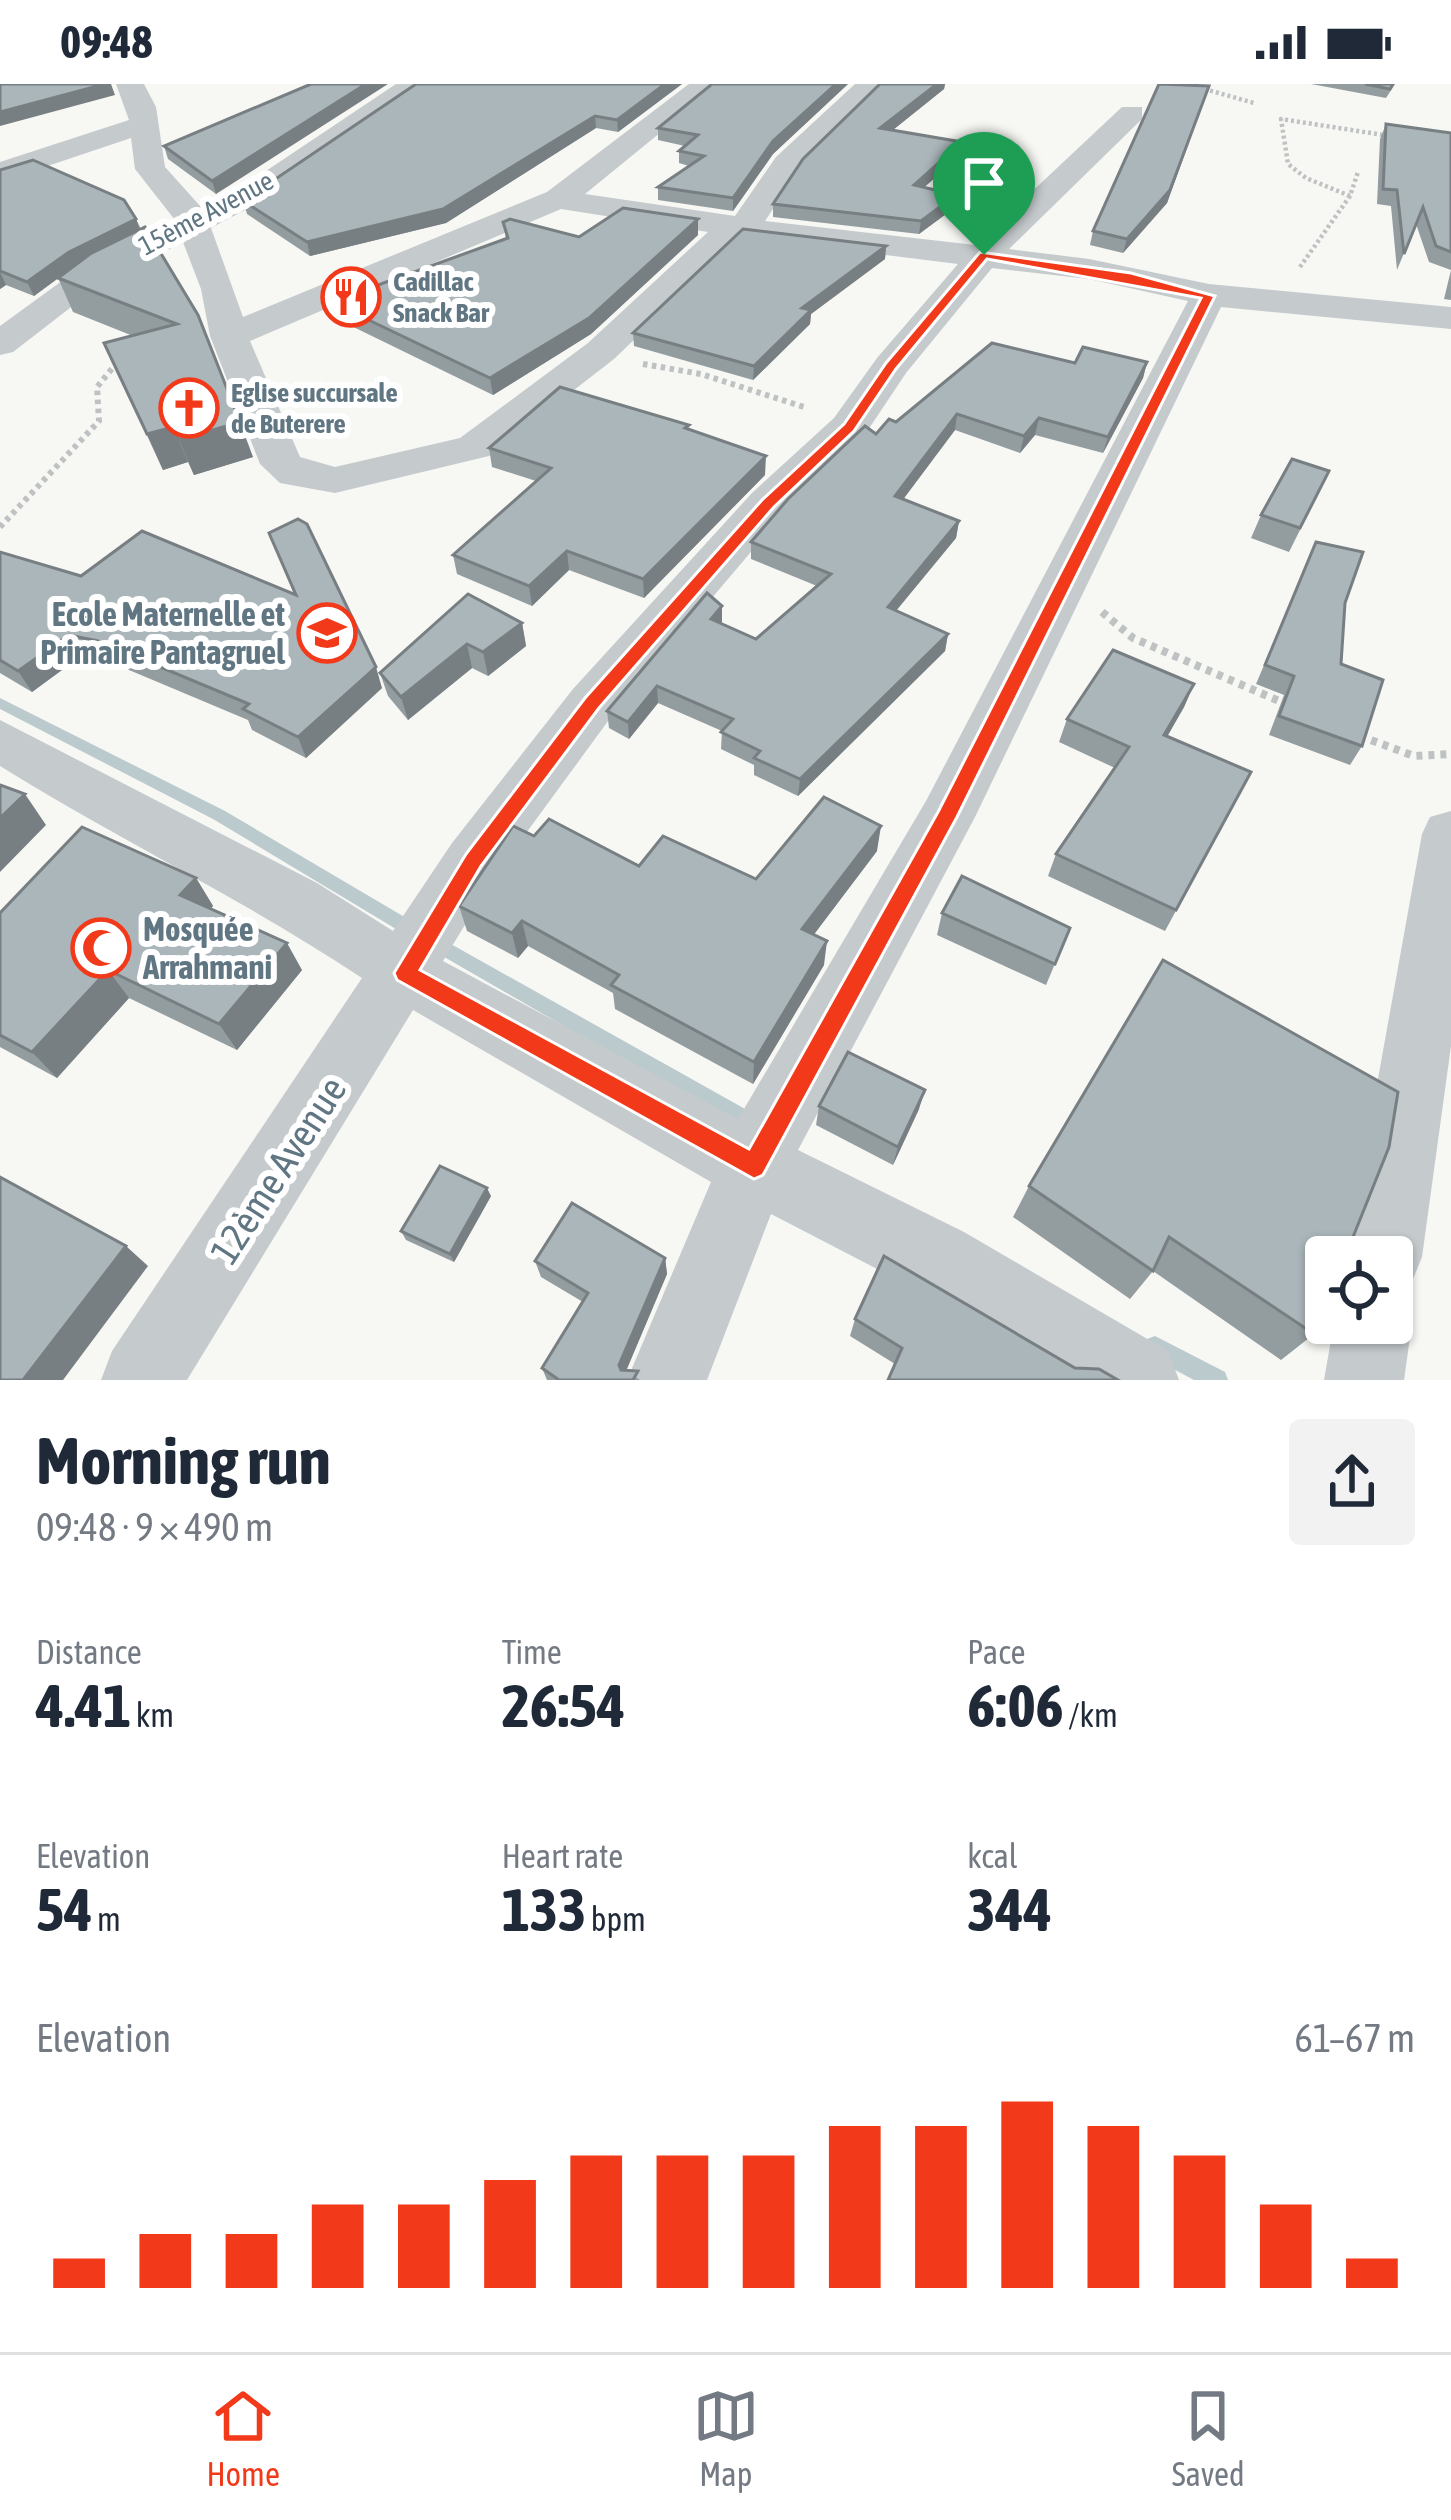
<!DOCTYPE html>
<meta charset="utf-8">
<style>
:root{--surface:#fff;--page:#f2f2f3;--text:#1f2937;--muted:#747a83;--line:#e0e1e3;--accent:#f23919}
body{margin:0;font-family:"Asap Condensed",sans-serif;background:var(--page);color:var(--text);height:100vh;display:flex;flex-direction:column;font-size:45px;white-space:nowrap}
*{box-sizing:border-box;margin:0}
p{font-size:39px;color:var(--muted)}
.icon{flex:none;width:66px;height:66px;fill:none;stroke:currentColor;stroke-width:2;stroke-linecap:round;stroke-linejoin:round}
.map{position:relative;height:1296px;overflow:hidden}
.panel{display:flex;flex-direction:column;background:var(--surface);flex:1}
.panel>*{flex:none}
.controls{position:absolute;left:1305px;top:1152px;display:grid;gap:24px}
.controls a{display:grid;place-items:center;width:108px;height:108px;border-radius:12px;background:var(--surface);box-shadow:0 3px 9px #0004;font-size:60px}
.pin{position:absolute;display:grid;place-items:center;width:102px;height:102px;color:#fff;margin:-123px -51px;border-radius:50% 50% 50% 0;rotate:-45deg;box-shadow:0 0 12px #0007}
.pin .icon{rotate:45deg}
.round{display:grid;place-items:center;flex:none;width:126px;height:126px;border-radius:12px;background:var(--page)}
.overview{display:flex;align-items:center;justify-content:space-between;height:204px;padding:0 36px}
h1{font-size:66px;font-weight:700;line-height:90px}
.metrics{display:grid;grid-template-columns:repeat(3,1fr);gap:18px;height:204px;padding:12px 36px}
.metrics div{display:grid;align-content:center}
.metrics b{font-size:60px;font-weight:700}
.metrics small{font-size:33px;font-weight:400}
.metrics p{font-size:33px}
.chart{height:336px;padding:24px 36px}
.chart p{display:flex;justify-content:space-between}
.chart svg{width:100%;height:216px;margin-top:12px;stroke:var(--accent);stroke-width:6}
.status{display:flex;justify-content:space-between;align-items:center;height:84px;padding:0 60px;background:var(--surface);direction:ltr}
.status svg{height:33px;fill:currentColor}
.tabs{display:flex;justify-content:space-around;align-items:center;height:168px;border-top:3px solid var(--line);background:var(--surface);font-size:33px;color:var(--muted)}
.tabs a{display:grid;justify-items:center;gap:6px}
.tabs .on{color:var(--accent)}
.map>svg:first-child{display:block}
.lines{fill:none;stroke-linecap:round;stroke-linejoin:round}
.stream{fill:#bbcacd;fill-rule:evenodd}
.path-far2{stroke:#bec2c3;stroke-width:4.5;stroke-dasharray:3 3;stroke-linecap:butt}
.path-far1{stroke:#bec2c3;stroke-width:6;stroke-dasharray:4.5 4.5;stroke-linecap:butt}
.path{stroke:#bec2c3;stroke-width:8;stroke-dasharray:6 6;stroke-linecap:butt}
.minor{fill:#c5cacd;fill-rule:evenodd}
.wall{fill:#939da0}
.shaded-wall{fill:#787f82}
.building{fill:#abb6ba;stroke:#787f82;stroke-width:3}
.route{fill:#f23919;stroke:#fff;stroke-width:3;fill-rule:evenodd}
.labels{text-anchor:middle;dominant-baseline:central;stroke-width:12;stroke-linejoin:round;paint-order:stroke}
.far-street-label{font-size:27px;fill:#607682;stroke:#fff}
.far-poi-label{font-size:27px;font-weight:bold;fill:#607682;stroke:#fff;text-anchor:start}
.poi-label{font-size:33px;font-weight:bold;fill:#607682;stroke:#fff;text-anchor:end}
.near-street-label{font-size:39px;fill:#607682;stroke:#fff}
</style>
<div class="status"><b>09:48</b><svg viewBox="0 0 49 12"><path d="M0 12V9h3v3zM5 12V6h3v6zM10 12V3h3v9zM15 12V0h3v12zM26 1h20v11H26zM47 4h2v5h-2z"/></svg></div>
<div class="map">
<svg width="1451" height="1296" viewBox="0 0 1451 1296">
<rect width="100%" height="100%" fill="#f7f7f4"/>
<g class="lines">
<!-- stream -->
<g class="stream">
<path d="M0,614L225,727L418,841L421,846L418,851L412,853L406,851L213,735L0,625Z"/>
<path d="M433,850L763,1035L766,1042L763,1049L756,1051L749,1049L427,863L424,858L427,853Z"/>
<path d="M1155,1252L1225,1288L1228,1296H1194L1147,1271L1144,1263L1147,1255Z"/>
</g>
<!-- path-far2 -->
<g class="path-far2">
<path d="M1187,0L1254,19"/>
<path d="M1350,112L1306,94L1288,80L1281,35L1390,52"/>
<path d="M1300,183L1350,112L1358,88"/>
</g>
<!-- path-far1 -->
<g class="path-far1">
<path d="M643,280L701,290L807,324"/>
<path d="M0,443L99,337L97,303L119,276"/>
</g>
<!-- path -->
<g class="path">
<path d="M1102,528L1133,554L1286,620"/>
<path d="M1360,652L1414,672L1451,670"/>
</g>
<!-- minor -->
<g class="minor">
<path d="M116,0H144L156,23L165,83L201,123L248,99L396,0H428L270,113L211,144L243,233L547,108L689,0H720L585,110L735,132L776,73L855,0H885L799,85L765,137L975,161L1122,23H1142V35L1009,165L1089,175L1209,200L1451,223V245L1221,223L975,733L798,1066L964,1148L1168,1267L1179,1296H1064L910,1202L771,1130L707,1296H627L711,1098L413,926L187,1296H101L112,1267L362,894C245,816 119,756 0,682V636L317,799L393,847L452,759L573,605L752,409L834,334L877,274L958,180L741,153L614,275L489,372L335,409L280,399L260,380L210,252L201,205L183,158L101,200L13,268L0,271V242L77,186L175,136L135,85L131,54L0,98V78L129,36ZM561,125L708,148L588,259L460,354L335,383L300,373L250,257ZM992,184L1089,195L1188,217L926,717L738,1035L443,877L494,793L611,633L784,429L864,352L906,289Z"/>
<path d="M1451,727V962L1422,1173L1411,1200L1392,1208L1401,1211L1412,1239L1404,1296H1324L1334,1239H1392V1173H1346L1422,750L1430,733Z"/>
</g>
</g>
<!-- wall -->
<g class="wall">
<path d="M311,0L216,110L168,75L164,62Z"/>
<path d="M682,0L618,48L596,44L446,139L310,172L247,130L243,117Z"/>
<path d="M712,0H848L773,70L733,127L658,116V103L689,82L679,79V67L685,62L658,56V44Z"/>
<path d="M880,0H945L944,5L893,46L962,58L961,71L924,103L956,111L954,124L919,150L773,133V120Z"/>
<path d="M1311,0H1395L1386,14Z"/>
<path d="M1209,2L1167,119L1123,169L1090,161L1093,147L1148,26Z"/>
<path d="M1386,40L1451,49V216L1444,215L1451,186L1429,178L1416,140L1397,186L1391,122L1377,120L1380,55Z"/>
<path d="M0,86L136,135L253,373L194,391L188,378L163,386L104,259L133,252L73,228L58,194L34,212L6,201L0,205Z"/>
<path d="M503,138L579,153L698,151L591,250L493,311L335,234L331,218L506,155Z"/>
<path d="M886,162L885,175L811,230L810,240L753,296L634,262L633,249Z"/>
<path d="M1147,278L1143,294L1103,369L1035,351L1020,369L955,346L903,415L959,437L956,454L896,527L948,550L945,567L798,712L754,691V681L721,665L722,647L658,619L629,655L609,644L607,627L722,539L721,540L756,555L817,502L751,475V458L876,350L896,338L1075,279Z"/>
<path d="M689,345L765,391L644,514L569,486L532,522L457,490L453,471L536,397L492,383L489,364Z"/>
<path d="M1318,410L1289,468L1251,454L1261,431Z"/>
<path d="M269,449L382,604L306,674L252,646L248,636L110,578L81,572L32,608L0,589V468L81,492L294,510Z"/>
<path d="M1316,458L1345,519L1341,580L1362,662L1350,681L1269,651L1284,611L1256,600Z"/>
<path d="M522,539L526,562L488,592L472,584L408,636L388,612L380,589Z"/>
<path d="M1194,600L1184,623L1167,652L1251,688L1165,847L1048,792L1056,770L1115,684L1059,658L1067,635Z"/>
<path d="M534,752L639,782L756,795L877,767L814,850L824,881L753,1000L615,925L613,909L528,862L518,874L467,847L459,822Z"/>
<path d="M196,794L213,822L211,824L302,886L237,966L129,914L57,994L0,963V829Z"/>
<path d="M942,829L1070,844L1046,901L937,851Z"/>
<path d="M1163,876L1314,1250L1281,1276L1153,1187L1130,1215L1013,1133L1029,1102Z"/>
<path d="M819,1022L919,1025L893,1081L816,1041Z"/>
<path d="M491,1112L454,1178L406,1156L401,1147Z"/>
<path d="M665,1174L667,1190L626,1287L640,1296H547L542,1284L583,1218L541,1193L535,1177Z"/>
<path d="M855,1235L1075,1284L895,1280L850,1252Z"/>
</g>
<!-- shaded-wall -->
<g class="shaded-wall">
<path d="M105,0H111L115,11L0,42V28Z"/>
<path d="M366,0H388L216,110L212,97Z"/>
<path d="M665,0H682L618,48L617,36Z"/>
<path d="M836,0H848L773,70L733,127V114L773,57Z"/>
<path d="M937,0H945L944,5L879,57L880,44Z"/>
<path d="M1209,2L1167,119L1123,169L1127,155Z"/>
<path d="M595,32L596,44L446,139L310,172L307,158Z"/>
<path d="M962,58L961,71L912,114L914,101Z"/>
<path d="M956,111L954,124L919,150L921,137Z"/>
<path d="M136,135L141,148L75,182L34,212L27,198L69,168Z"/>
<path d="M698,135V151L591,250L493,311L490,294Z"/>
<path d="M886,162L885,175L811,230L810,240L753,296L754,282L802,224Z"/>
<path d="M0,188L6,201L0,205Z"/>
<path d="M1147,278L1143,294L1103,369L1108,353Z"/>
<path d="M957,330L955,346L893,429L895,412Z"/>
<path d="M1039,334L1035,351L1020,369L1024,352Z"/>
<path d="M240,338L253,373L194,391L179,356Z"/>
<path d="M173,343L188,378L163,386L147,350Z"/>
<path d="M766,372L765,391L644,514L643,495Z"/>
<path d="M959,437L956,454L885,540L888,523Z"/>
<path d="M567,467L569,486L532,522L529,502Z"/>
<path d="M722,522V539L711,552V535Z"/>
<path d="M522,539L526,562L488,592L483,568Z"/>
<path d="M948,550L945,567L798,712L800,695Z"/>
<path d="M69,551L81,572L32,608L18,587Z"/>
<path d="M467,560L472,584L408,636L401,613Z"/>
<path d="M376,583L382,604L306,674L298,653Z"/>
<path d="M1194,600L1184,623L1155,674L1164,651Z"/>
<path d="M657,602L658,619L629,655L628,638Z"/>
<path d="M25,710L46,741L0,788V734Z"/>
<path d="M881,742L877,767L800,869L802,845Z"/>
<path d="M196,794L213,822L197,839L180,811Z"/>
<path d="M522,837L528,862L518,874L512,849Z"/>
<path d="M827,857L824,881L753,1000L754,978Z"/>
<path d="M287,859L302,886L237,966L219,940Z"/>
<path d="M108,886L129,914L57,994L32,968Z"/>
<path d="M925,1006L919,1025L893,1081L898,1063Z"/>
<path d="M487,1104L491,1112L454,1178L450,1170Z"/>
<path d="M126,1162L148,1182L63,1296H23Z"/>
<path d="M665,1174L667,1190L623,1294L619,1281Z"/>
</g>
<!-- building -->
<g class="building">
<path d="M0,0H105L0,28Z"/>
<path d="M311,0H366L212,97L164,62Z"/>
<path d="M416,0H665L617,36L595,32L443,125L307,158L243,117Z"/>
<path d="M712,0H836L773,57L733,114L658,103L704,72L679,67L698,51L658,44Z"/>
<path d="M880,0H937L880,44L962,58L914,101L956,111L921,137L773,120L803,75Z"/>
<path d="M1159,0L1209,2L1170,106L1127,155L1093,147Z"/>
<path d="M1365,0H1393L1390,5Z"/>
<path d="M1386,40L1451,49V168L1436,162L1423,123L1404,170L1397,106L1383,105Z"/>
<path d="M33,76L124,116L136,135L69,168L27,198L0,187V86Z"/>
<path d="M623,124L698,135L589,234L490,294L331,218L508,154L503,138L510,135L579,153Z"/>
<path d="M145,143L198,231L240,338L179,356L173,343L147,350L104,259L177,240L58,194L90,170Z"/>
<path d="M743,145L886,162L802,224L811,226L754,282L633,249Z"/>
<path d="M992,259L1075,279L1083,263L1147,278L1108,353L1039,334L1024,352L957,330L895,412L959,437L888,523L948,550L800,695L754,674L760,667L721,648L733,635L657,602L628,638L607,627L707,509L722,522L711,535L756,555L831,490L751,458L788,415L865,342L876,350L889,335L896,338Z"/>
<path d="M560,303L689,341L685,344L766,372L643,495L567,467L529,502L453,471L551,384L489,364Z"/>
<path d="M1292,375L1329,387L1300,444L1261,431Z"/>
<path d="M298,435L307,440L376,583L298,653L243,625L249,620L98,557L69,551L18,587L0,576V468L81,492L142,447L296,511L269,449Z"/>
<path d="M1316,458L1363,468L1345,519L1341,580L1383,596L1362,662L1279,632L1294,592L1265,581Z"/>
<path d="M468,510L522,539L483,568L467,560L401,613L380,589Z"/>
<path d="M1113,566L1194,600L1164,651L1251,688L1176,826L1056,770L1129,663L1067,635Z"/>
<path d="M0,701L25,710L0,734Z"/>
<path d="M824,713L881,742L802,845L827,857L754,978L611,901L619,891L522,837L512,849L459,822L513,742L534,752L549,735L639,782L663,752L756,795Z"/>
<path d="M82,743L196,794L180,811L287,859L219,940L108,886L32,968L0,951V829Z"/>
<path d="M962,792L1070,844L1055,880L942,829Z"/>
<path d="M1163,876L1398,1008L1389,1063L1345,1173H1326V1221L1314,1250L1169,1153L1153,1187L1029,1102Z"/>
<path d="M848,968L925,1006L898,1063L819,1022Z"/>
<path d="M440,1082L487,1104L450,1170L401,1147Z"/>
<path d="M0,1093L126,1162L23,1296H0Z"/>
<path d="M572,1119L665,1174L619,1281L621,1286L638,1287L633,1296H559L542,1284L588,1209L535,1177Z"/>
<path d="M884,1172L1075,1284L1099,1285L1118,1296H888L902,1264L855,1235Z"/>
</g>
<!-- route -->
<path class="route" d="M980,168L1131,189L1215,212L957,733L763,1091L754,1095L397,896L394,889L466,770L585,614L762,416L844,340L886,279ZM987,175L1201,214L938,728L749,1065L420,886L481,782L599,624L774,423L854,347L896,285Z"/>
<!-- icons -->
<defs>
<g id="restaurant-ring" transform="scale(3)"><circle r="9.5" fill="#fff" stroke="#f23919" stroke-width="1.5"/><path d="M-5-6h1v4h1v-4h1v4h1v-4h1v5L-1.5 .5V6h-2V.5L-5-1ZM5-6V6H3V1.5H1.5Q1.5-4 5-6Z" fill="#f23919"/></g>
<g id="church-ring" transform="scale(3)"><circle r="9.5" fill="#fff" stroke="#f23919" stroke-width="1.5"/><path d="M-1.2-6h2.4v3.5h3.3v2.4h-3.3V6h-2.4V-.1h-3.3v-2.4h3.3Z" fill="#f23919"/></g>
<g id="school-ring" transform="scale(3)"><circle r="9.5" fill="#fff" stroke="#f23919" stroke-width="1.5"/><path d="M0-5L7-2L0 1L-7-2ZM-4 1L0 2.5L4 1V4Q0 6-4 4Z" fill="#f23919"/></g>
<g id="mosque-ring" transform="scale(3)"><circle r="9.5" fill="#fff" stroke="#f23919" stroke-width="1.5"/><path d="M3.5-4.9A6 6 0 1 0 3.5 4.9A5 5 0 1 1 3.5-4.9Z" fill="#f23919"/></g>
</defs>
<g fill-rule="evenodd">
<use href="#restaurant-ring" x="351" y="213"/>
<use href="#church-ring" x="189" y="324"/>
<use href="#school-ring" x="327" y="549"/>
<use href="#mosque-ring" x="101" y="864"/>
</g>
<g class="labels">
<!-- far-street labels -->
<g class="far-street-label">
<text transform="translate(206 129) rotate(-28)">15ème Avenue</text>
</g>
<!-- far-poi labels -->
<g class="far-poi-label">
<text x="393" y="197">Cadillac<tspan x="393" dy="31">Snack Bar</tspan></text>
<text x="231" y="308">Eglise succursale<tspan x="231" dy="31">de Buterere</tspan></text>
</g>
<!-- poi labels -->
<g class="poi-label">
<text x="285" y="530">Ecole Maternelle et<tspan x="285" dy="38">Primaire Pantagruel</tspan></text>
<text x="143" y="845" text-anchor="start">Mosquée<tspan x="143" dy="38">Arrahmani</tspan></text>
</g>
<!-- near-street labels -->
<g class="near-street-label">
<text transform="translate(278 1086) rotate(-57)">12ème Avenue</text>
</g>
</g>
</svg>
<div class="controls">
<a><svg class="icon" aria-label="locate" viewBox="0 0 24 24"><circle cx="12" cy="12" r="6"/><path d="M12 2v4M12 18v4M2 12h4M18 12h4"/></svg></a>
</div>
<div class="pin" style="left:984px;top:171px;background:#1e9e55"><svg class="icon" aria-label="arrive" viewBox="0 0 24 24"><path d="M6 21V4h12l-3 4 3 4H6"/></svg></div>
</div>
<section class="panel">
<div class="overview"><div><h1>Morning run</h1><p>09:48 · 9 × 490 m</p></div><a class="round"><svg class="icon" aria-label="share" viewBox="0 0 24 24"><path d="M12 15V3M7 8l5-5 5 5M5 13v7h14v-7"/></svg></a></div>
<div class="metrics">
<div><p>Distance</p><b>4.41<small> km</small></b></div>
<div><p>Time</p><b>26:54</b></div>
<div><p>Pace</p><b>6:06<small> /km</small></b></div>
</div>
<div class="metrics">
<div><p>Elevation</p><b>54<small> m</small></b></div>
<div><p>Heart rate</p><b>133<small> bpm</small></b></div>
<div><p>kcal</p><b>344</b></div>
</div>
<div class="chart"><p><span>Elevation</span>61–67 m</p>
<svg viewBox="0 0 160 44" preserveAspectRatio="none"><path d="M5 44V38M15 44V33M25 44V33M35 44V27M45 44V27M55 44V22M65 44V17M75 44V17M85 44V17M95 44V11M105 44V11M115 44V6M125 44V11M135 44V17M145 44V27M155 44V38"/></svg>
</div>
</section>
<nav class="tabs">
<a class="on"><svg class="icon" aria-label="home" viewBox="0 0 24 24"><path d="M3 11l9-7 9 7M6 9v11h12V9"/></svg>Home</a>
<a><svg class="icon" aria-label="map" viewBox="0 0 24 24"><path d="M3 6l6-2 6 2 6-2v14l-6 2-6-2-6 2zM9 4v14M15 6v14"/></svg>Map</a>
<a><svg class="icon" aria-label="saved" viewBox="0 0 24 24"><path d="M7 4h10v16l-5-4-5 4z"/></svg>Saved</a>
</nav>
